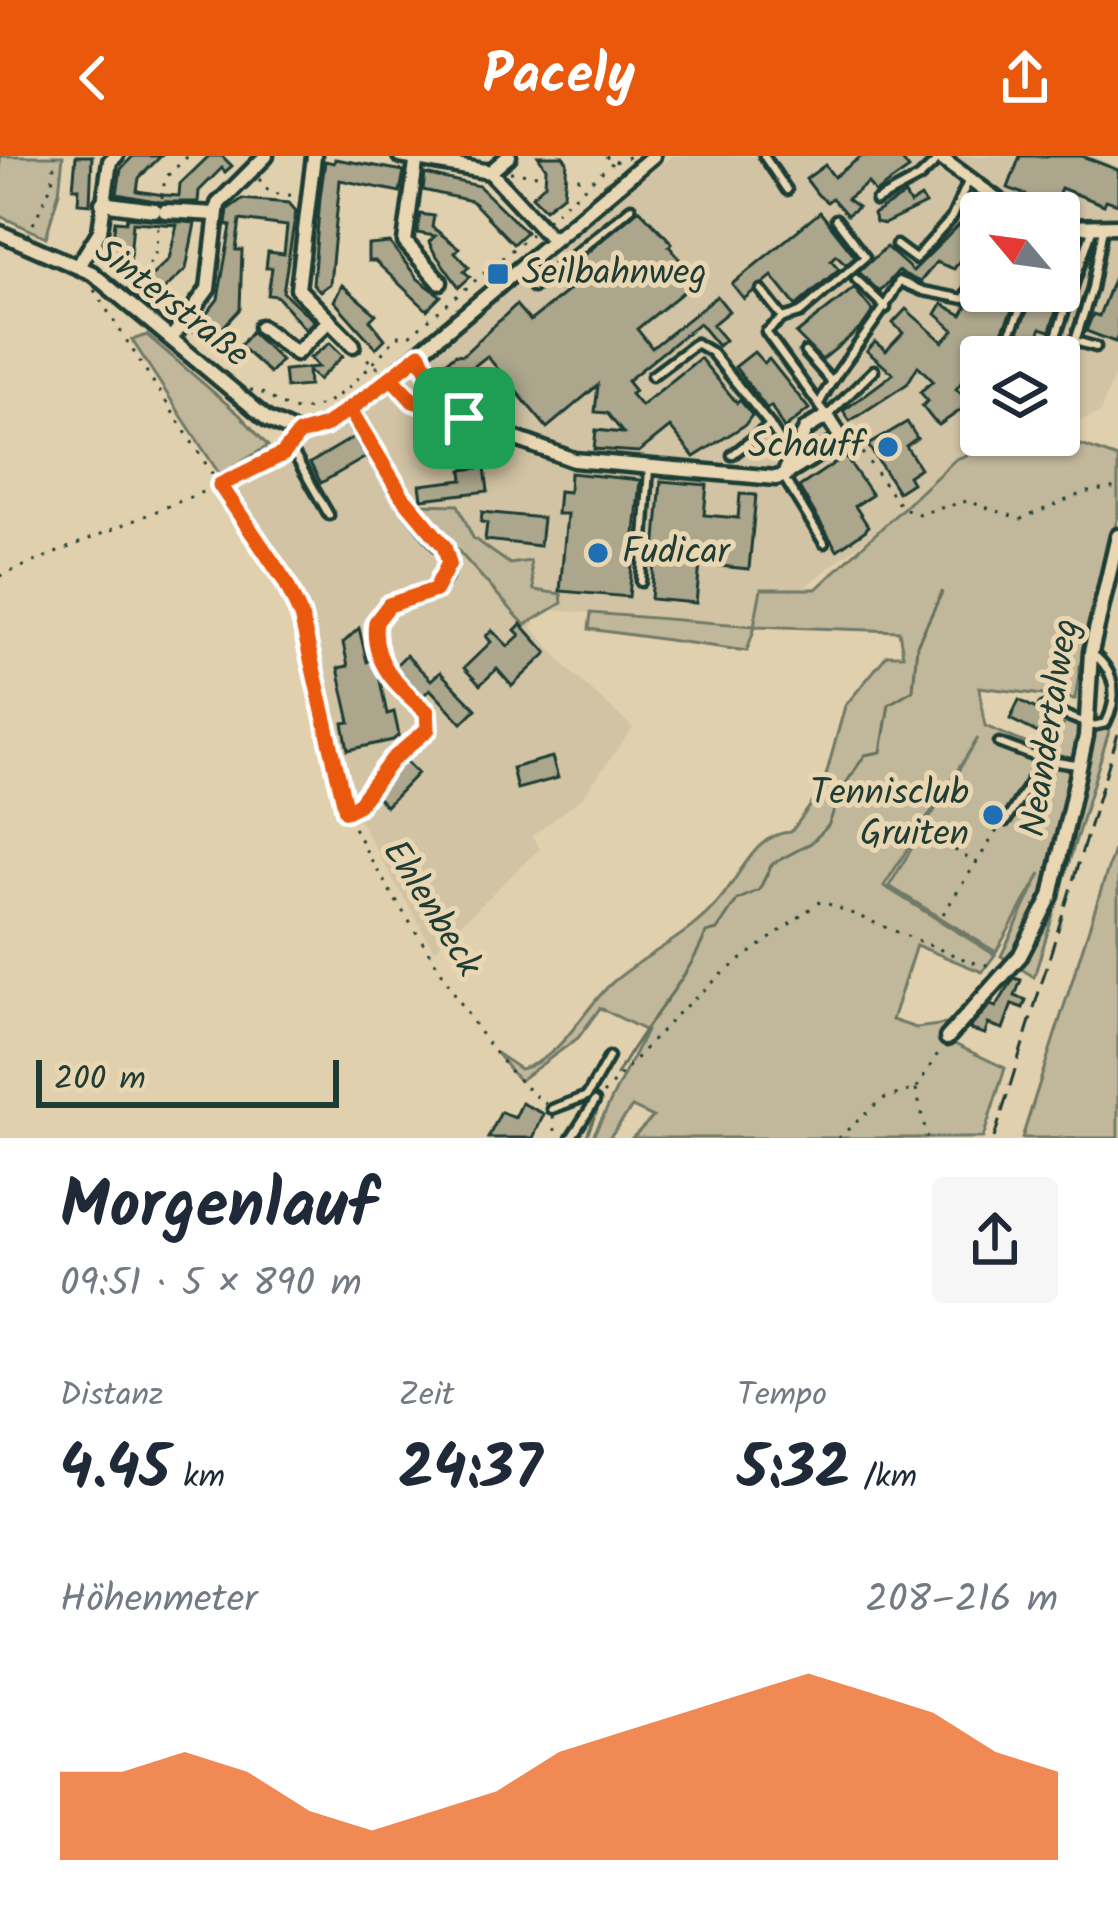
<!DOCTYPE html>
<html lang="de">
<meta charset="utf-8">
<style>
:root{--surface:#fff;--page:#f6f6f7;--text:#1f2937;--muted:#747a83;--accent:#ea580c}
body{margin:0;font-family:Kalam,sans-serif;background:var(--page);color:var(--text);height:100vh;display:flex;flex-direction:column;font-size:45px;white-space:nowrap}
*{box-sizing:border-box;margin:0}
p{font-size:39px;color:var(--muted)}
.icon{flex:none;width:66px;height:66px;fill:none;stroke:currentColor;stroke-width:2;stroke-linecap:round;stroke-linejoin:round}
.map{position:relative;height:982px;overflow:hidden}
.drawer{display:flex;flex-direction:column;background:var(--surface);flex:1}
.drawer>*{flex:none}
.needle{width:78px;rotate:299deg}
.buttons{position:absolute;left:960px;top:36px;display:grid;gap:24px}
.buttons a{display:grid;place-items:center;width:120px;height:120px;border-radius:12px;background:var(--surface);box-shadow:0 3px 9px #0004;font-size:60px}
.scale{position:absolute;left:36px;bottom:30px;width:303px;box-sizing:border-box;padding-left:12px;border:6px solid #1f3d34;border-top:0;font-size:33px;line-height:42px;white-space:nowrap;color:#1f3d34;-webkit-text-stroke:9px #e9d6b3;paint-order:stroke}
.pin{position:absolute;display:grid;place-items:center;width:102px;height:102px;color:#fff;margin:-51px;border-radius:24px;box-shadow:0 6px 18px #0006}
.round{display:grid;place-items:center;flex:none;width:126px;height:126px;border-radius:12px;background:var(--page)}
.headline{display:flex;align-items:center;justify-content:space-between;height:204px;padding:0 60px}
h1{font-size:66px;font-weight:700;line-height:90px}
.figures{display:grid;grid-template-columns:repeat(3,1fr);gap:18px;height:204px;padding:12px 60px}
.figures div{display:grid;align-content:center}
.figures b{font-size:60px;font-weight:700}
.figures small{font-size:33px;font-weight:400}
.figures p{font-size:33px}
.chart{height:336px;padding:24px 60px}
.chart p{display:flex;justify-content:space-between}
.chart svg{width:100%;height:216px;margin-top:12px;fill:var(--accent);opacity:.7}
header{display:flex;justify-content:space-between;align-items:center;height:156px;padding:0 60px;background:var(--accent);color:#fff;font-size:54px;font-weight:700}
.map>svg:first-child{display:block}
.built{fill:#d1c3a4;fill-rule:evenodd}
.green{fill:#c1b79a;stroke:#707a67;stroke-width:3}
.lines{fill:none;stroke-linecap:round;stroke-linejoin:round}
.stream{stroke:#657260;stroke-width:3}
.building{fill:#aba68c;stroke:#1f3d34;stroke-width:3}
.service-casing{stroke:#1f3d34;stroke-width:15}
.minor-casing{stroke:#1f3d34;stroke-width:21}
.path{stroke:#1f3d34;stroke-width:3;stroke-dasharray:3 9;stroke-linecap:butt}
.service{stroke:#e9d6b3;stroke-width:6}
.minor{stroke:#e9d6b3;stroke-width:12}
.rail{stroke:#1f3d34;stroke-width:3;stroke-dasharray:18 9;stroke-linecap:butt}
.route-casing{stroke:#fff;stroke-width:24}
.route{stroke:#ea580c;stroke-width:15}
.poi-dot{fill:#1f6fb2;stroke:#e9d6b3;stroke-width:4.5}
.labels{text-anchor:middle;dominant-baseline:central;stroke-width:10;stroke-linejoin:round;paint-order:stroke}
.poi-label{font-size:36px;fill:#1f3d34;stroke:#e9d6b3;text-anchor:start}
.street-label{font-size:36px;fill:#1f3d34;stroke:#e9d6b3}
</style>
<header><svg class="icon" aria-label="back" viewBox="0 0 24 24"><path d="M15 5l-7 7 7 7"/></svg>Pacely<svg class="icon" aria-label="share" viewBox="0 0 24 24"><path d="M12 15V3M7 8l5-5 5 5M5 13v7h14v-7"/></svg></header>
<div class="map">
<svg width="1118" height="982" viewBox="0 0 1118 982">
<rect width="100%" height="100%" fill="#e1d0ae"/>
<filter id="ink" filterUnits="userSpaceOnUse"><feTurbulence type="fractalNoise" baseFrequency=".00833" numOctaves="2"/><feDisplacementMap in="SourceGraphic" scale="24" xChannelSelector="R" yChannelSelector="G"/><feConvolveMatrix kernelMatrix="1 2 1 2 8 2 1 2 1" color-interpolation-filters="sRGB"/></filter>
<g filter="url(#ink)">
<!-- built -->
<path class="built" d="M672,0H926L932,6L938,0H1093L1118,10V209L1100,257L1059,273V201H981V279H1043L960,310L754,470L540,453L532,471L570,515L633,572L582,642L532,680L540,692L434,794L348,645L302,446L232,331L349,265L428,206L434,194L630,29ZM981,57H1059V135H981Z"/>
<!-- green -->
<g class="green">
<path d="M0,0H63L59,36L46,81L0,60Z"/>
<path d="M147,179L240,259L268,290L220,319L132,184Z"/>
<path d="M1020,279H1053L1118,302V361L1086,474L1075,543L979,531L985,570L1053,599L1050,595L1066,564L1111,569L1034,821L1001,800L1041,717L996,796L889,730L978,582L884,730L995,799L982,816L916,789L892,864L916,872L946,868L942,882L1005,912L983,982H632L653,961L632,951L609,982H592L646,875L600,852L578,882L519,925L496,897L520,913C563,903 582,853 613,826C650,794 689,782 721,742C742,717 756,677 791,676L822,634L845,550L887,499H903L899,475L755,470L747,495L589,473L591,457L754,470L761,433H816L956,303Z"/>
<path d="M416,348L458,349L473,382L510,408L530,405L534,434L561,438L562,447L525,469Z"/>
<path d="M1118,681V982H1022Z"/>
</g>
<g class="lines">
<!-- stream -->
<g class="stream">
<path d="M617,919C643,868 685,830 706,777L717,774L737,744L759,734L772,708L811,687L828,670L844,630L865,599L881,596L889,548L913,534L917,489L942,436"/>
<path d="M586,982L597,954"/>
</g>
</g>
<!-- building -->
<g class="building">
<path d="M76,0H92L90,48L78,47L79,32H73Z"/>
<path d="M133,0H161L139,22L137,35L164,39L179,40L180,28L209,0H222L232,10L225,16L222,12L199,35L198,46H160L117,38L121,13Z"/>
<path d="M538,0H563L567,6L564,38L545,53L532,40L545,28L546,12Z"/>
<path d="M862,0H899L909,13L875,37L868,27L847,43L858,51L847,59L832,42L827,46L818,39L806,23L825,9L834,21Z"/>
<path d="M1020,0H1082L1118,14V48L1106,44L1104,49L1061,32L1054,50L1008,32Z"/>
<path d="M335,3L404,15L400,36L340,24L330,128L320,135L313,128L320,42L325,5L334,7Z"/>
<path d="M425,18L479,30L526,76L513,88L472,45L423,34Z"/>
<path d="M905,39L910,48L921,41L925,48L884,68L876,66L873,58Z"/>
<path d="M242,43L289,47L296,55L283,136L314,165L305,173L277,140L268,139L272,112H266L268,96L284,98L287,70L240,64L236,94H242L240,153L211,184L193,175L218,143L231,70L226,69L228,53Z"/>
<path d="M639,53L672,87L669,90L697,125L637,173L652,192L717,140L729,155L712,169L725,184L718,190L699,167L627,225L635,235L631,238L641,250L700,202L737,247L740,244L752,259L745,269L694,301L670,271L639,296L594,293L596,274L623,277L607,257L595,256L598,229L547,272L487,200L473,211V219L453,229L442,209L456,198L463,199L516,149L530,165L579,126L571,110Z"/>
<path d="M820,56L855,100L846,108L836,99L831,104L839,113L796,150L772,120L744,143L732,128Z"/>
<path d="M420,58L434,60L432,71L459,92L455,96L469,111L464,115L470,121L459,131L434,96L429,86L435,80L417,77Z"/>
<path d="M127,61L195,67L186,113L159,138L145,126L169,103L177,69L133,66L130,102L122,111L111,102L114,74L115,65L126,66Z"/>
<path d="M967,61L981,72L954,113L936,106L920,126L898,115L880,136L859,116L886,91L913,115Z"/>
<path d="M390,87L418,123L441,140L427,154L375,105H368V89Z"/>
<path d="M1059,101L1072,103L1050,175L1041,172L1028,201H1007L1036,135H1059Z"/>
<path d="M1117,113L1118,180L1115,186L1086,175L1093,158L1099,160Z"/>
<path d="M342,129L376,158L370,164L385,183L376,192L334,145Z"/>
<path d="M854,132L873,155L861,172L822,204L796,178Z"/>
<path d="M976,135H1021L994,193L990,191L956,233L968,244L961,254L939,269L933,264L922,250L928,245L920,236L933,225L918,210L907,228L850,265L843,255L893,218L867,195L875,186L886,195L903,177L893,167L906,153L943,186L954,174L936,158L942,148L962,159Z"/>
<path d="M251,176L281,204L270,217L240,190Z"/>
<path d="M330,187L343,200L318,224L308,214L309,230L286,232L284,214L318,211L310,202Z"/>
<path d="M754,196L764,207L769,203L809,253L784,273L771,250L767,253L735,211Z"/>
<path d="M907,266L917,282L906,290L920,312L908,320L912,327L898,336L868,289Z"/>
<path d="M354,281L366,301L321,327L310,307Z"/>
<path d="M845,300L872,339L855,350L868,370L866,374L837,394L799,331Z"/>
<path d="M485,311L488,335L422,343L420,329L463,324L462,314Z"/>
<path d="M570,317L640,324L629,441L560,435L567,358H557L559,335L569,336Z"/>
<path d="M661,325L707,329L704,359L738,362L740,338L756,339L749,413L700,408L696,447L651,443Z"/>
<path d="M482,356L543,362L540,390L485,384L487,367L481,366Z"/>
<path d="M521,468L547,497L512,530L497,513L480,529L464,512L491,486L486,480L492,474L508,490L520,479L515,474Z"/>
<path d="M359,472L367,506L374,504L377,510L387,558L394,556L399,579L393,584L348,594L343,567L350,566L338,512L348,510L343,487Z"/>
<path d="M406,499L431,524L440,516L476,553L462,567L430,533L423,540L395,510Z"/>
<path d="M1019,544L1057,564L1048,582L1010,563Z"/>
<path d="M552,601L558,622L517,633L512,612Z"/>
<path d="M406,605L418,617L386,650L375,639L397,610Z"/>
<path d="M1014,822L1021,824L1015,840L1026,844L1023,852L1012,848L1003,873L988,868L985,878L969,873L990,849L996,851Z"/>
<path d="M522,947L544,958L533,982H488L501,956L515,962Z"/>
</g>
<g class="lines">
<!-- service casing -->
<g class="service-casing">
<g id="service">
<path d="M764,0L787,34"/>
<path d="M876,45L919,22L940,2"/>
<path d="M836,63L865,101L800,157L783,162L766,176L827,260L874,214"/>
<path d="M896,89L915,103L951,63L968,26"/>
<path d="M521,116L533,132L631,52"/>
<path d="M856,123L886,152"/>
<path d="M761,134L783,162"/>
<path d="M1096,191L1075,185L1092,132L1103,72"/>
<path d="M805,196L831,225"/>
<path d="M999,201L1029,135"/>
<path d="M1049,201L1092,74"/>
<path d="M652,220L696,187L711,196L770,269"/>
<path d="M820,246C843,202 878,169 899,125L923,135L964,143L981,107"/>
<path d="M974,248L981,235"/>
<path d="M290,291L329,359"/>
<path d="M732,299L770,269L790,301"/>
<path d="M783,320L824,387"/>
<path d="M641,426L649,313"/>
<path d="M1044,551L1093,570L1106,567C1118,543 1117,517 1094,499"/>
<path d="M999,587L1044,604L1076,609"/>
<path d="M346,655L358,649L392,604L428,573L427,557C404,536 338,469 395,448"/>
<path d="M1006,665L1044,604"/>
<path d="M552,953L587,940L609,901"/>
<path d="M571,982L595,945"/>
</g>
</g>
<!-- minor casing -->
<g class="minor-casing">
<g id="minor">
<path d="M314,0L298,133L353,189"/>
<path d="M400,0L490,16L552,83"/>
<path d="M417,0L405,86L440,126"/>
<path d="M938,0L1015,57"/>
<path d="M490,16L509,0"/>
<path d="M102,47L154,54"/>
<path d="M165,55L215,58"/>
<path d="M1059,71L1118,70"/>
<path d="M0,77L92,117L267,263L299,278"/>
<path d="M78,110L100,75L110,5L116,0"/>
<path d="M261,171L296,197L329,165"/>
<path d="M173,180L208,133L218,48L266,0"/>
<path d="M420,198L430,222L463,262"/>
<path d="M391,222L413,245L574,304L776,322L783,320L842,283L827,260L806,273L783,320"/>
<path d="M350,255L402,341L448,399C449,433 425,439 397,447"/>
<path d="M220,329L283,297L299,278L325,270L350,255L653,0"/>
<path d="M947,882L1020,800L1051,740L1086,580L1091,496L1118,380"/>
</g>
</g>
<!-- path -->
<g class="path">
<path d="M606,0L612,7L631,0"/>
<path d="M510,16L547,20"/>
<path d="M565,21L587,23"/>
<path d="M259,23L270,37L297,40"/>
<path d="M162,42L165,22L188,0"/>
<path d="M547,64L612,7"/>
<path d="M28,79L52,28L55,0"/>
<path d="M143,119L155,98L159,64"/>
<path d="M94,134L215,322"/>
<path d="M359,194L375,211H384"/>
<path d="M250,234C267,235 276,249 292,253C333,261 373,205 398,180H409L531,78"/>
<path d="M855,287L901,351L919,358L967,345L1021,363L1083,337L1118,331"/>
<path d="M227,340L285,425L301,460L343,647"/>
<path d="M0,420L212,332"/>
<path d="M349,661C372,710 402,754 431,799C465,853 494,909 546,948"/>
<path d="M924,675L974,706"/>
<path d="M943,758L1000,670"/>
<path d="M916,933L927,982"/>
<path d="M603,938L678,857L727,814L821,745L971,806L998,811"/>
<path d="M553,960L556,982"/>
<path d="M838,982L882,943L916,933L940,894"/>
</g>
<!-- service -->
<use href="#service" class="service"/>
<!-- minor -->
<use href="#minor" class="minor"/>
<!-- rail -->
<path class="rail" d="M994,982L1118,578"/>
</g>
</g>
<g class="lines" filter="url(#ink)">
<!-- route casing -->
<g class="route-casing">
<path id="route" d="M464,262L413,245L392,222L325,270L299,278L283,298L220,329L285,425L301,460L346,655L358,649L392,604L428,573L427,556C399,532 370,506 376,466L389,449L435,434L449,407L444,390L402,340L350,254L420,198L430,222L464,262"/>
</g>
<!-- route -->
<use href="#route" class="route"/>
</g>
<!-- markers -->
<g class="poi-dot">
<rect x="486" y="106" width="24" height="24" rx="6"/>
<circle cx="888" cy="291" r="12"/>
<circle cx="598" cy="397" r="12"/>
<circle cx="993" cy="659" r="12"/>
</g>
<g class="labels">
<!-- poi labels -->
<g class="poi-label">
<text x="522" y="118">Seilbahnweg</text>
<text x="864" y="291" text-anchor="end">Schauff</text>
<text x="622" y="397">Fudicar</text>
<text x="969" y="638" text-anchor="end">Tennisclub<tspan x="969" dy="41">Gruiten</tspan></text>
</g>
<!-- street labels -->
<g class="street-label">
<text transform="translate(171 148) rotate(38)">Sinterstraße</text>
<text transform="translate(1051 572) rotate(-81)">Neandertalweg</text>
<text transform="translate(431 753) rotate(58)">Ehlenbeck</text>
</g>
</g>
</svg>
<div class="buttons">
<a><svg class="needle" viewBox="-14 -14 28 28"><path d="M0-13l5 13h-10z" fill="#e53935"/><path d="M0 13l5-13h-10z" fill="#747a83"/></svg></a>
<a><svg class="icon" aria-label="layers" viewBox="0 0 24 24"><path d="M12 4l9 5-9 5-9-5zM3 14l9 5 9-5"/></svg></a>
</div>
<div class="scale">200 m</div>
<div class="pin" style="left:464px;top:262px;background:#1e9e55"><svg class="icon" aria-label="arrive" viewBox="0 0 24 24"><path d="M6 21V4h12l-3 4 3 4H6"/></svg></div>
</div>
<section class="drawer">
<div class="headline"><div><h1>Morgenlauf</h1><p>09:51 · 5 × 890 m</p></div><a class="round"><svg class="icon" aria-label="share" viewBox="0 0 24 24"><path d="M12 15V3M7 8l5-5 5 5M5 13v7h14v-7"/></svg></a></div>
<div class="figures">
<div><p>Distanz</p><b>4.45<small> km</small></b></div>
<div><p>Zeit</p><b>24:37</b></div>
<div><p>Tempo</p><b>5:32<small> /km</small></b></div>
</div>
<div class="chart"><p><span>Höhenmeter</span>208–216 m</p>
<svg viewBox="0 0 160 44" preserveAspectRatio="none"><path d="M0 44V26L10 26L20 22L30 26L40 34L50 38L60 34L70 30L80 22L90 18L100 14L110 10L120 6L130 10L140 14L150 22L160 26V44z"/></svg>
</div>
</section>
